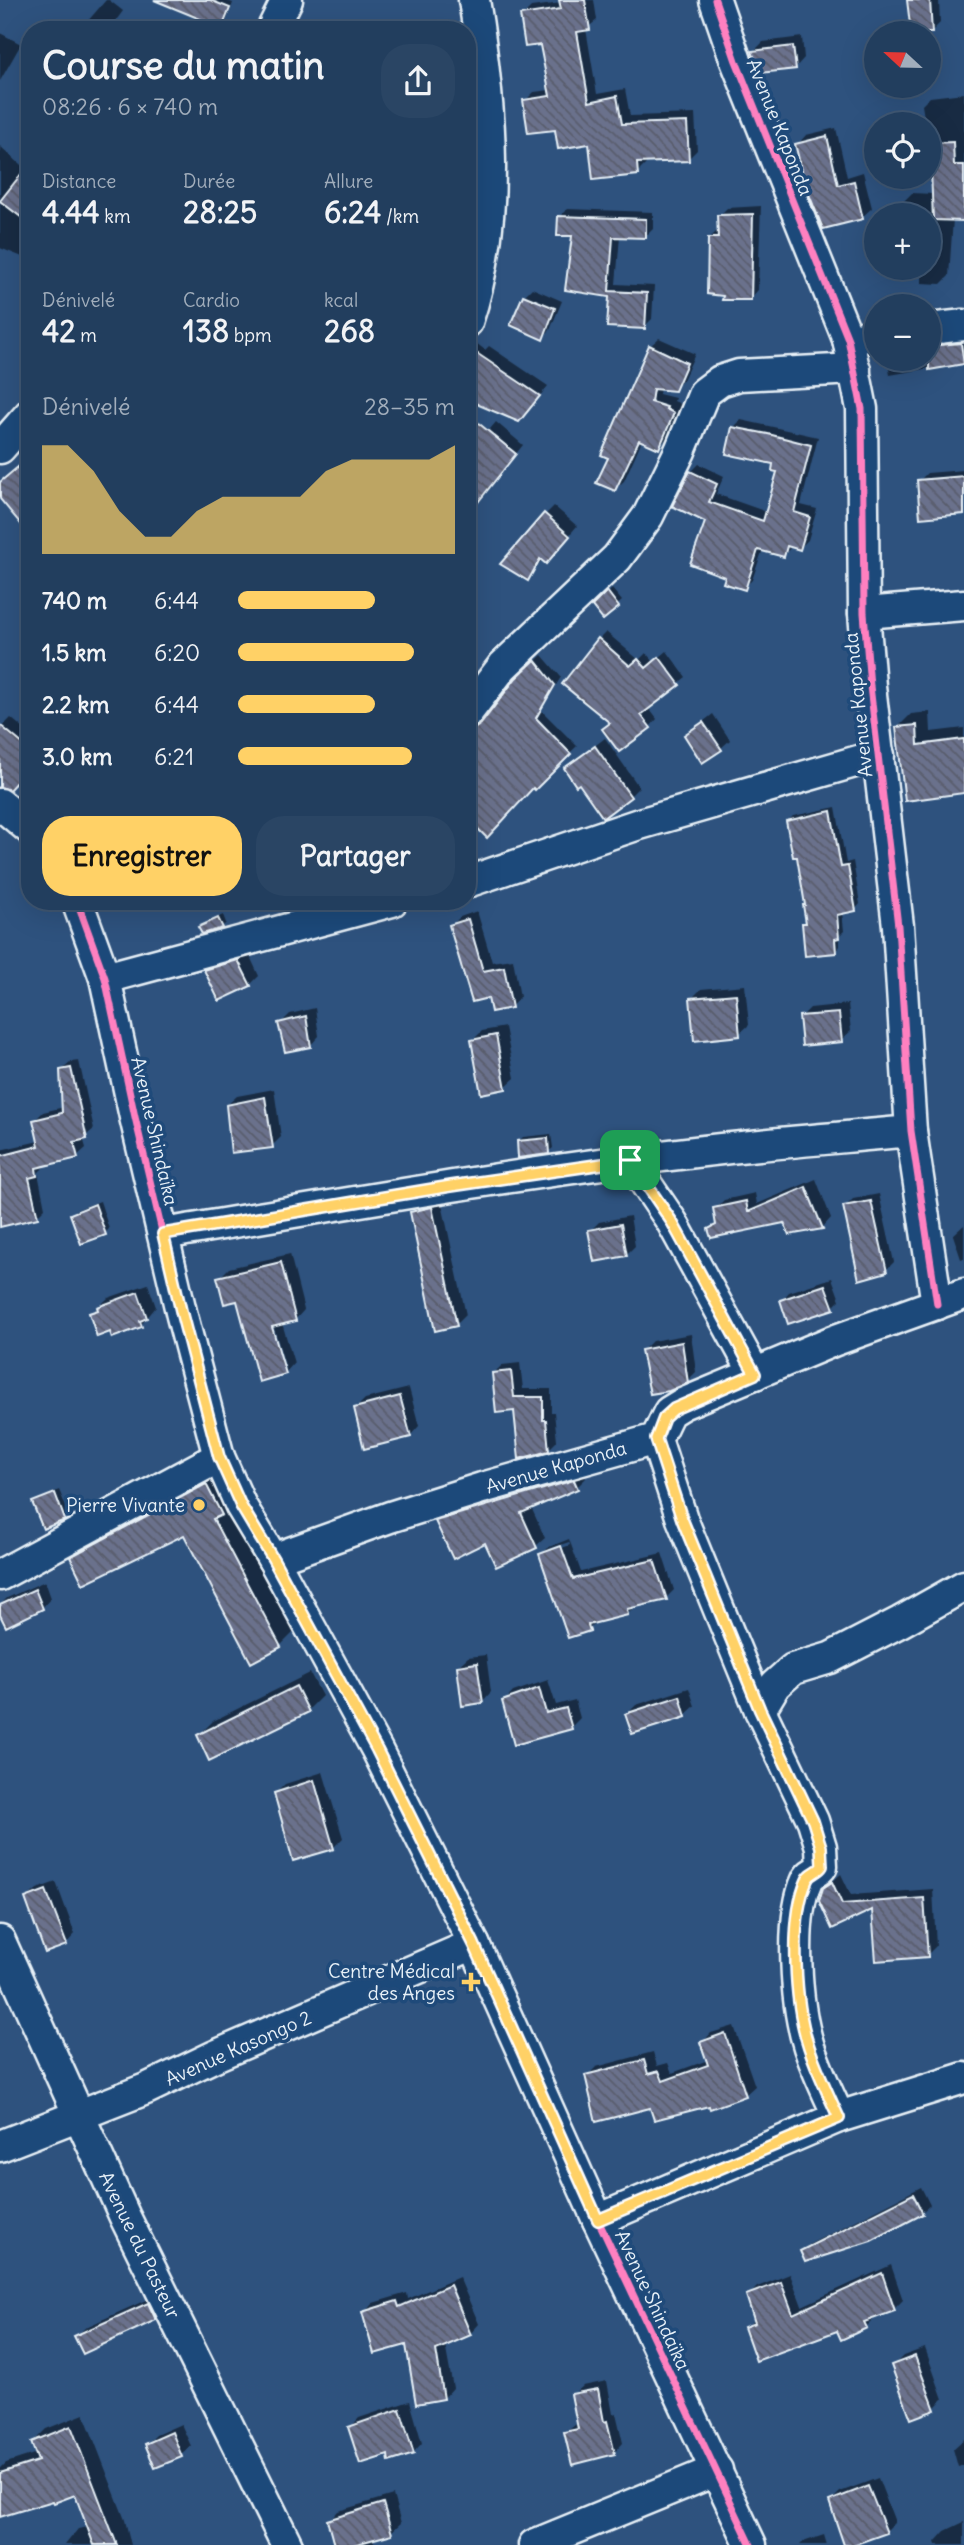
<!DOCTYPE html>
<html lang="fr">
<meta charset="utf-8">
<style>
:root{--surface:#223e5e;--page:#2a4564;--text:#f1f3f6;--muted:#a2aebc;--line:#3f5773;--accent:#ffd166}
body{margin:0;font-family:Delius,sans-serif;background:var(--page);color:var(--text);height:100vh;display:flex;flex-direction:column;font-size:26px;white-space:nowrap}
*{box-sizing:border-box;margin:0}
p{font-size:23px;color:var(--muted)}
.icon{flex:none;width:38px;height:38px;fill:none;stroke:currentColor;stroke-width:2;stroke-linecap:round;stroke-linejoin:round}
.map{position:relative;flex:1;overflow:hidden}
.drawer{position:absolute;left:21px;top:21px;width:455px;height:889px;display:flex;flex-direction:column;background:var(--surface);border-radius:28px;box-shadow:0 7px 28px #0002,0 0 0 2px var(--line)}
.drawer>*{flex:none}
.needle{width:46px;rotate:292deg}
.tools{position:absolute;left:864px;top:21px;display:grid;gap:14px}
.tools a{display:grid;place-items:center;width:77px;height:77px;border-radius:50%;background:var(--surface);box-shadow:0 7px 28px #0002,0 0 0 2px var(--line);font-size:35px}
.pin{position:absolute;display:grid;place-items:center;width:60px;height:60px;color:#fff;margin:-30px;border-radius:14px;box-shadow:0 4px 10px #0006}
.round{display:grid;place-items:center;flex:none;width:74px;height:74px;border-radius:28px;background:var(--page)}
.overview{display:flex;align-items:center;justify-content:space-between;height:119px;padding:0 21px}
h1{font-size:38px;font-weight:800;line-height:52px}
.metrics{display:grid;grid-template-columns:repeat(3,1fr);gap:10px;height:119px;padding:7px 21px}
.metrics div{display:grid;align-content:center}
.metrics b{font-size:30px;font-weight:800}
.metrics small{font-size:19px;font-weight:400}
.metrics p{font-size:19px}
.chart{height:196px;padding:14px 21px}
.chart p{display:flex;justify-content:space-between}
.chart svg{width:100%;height:126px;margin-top:7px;fill:var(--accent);opacity:.7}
.primary-button{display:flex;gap:14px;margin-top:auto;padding:14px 21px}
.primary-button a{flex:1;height:80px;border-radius:28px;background:var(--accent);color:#111;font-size:28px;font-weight:800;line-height:80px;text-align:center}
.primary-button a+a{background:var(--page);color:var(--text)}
ul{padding:0 21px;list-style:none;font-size:23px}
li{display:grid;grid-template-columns:112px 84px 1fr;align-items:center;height:52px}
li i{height:18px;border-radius:9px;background:var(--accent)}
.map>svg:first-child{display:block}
.shadow{fill:#0007;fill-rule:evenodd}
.building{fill:url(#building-back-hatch);stroke:#e8f1f8;stroke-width:2}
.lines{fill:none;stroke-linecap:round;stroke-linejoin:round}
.street-casing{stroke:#e8f1f8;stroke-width:35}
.street{stroke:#1f4a7a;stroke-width:30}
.cycleway-casing{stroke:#1f4a7a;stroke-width:11}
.cycleway{stroke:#ff80c0;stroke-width:7}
.route-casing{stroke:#fff;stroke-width:14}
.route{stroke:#ffd166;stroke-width:9}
.poi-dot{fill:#ffd166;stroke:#1f4a7a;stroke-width:2.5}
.labels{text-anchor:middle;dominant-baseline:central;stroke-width:7;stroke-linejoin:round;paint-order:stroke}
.street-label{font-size:19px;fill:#e8f1f8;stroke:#1f4a7a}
.poi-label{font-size:19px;fill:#e8f1f8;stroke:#1f4a7a;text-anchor:end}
</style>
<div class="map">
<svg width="964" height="2545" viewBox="0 0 964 2545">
<defs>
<pattern id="building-back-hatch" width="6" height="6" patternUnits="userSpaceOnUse" patternTransform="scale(1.75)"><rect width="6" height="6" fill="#6a718c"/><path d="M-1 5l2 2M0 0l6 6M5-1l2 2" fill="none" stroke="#585c6b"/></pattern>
</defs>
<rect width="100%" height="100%" fill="#2e527e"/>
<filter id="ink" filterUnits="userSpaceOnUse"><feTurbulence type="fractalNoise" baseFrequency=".0143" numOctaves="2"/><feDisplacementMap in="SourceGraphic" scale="14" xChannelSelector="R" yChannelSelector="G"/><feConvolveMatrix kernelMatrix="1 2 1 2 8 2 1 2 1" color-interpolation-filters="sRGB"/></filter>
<g filter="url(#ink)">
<!-- shadow -->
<g class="shadow">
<path d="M106,0H109L123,11L109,30H80Z"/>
<path d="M197,0H224L233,3L226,22L222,26Z"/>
<path d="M561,0H594L597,20L586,29L597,94L625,89L630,116L695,114L697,150L688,159L646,161V164L637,173L591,142L557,128L525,101L534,92L550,90L542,43L522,16L531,7L561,3Z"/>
<path d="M909,0H939L940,23L931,32L913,33Z"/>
<path d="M0,33L21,44L0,81Z"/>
<path d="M802,37L804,58L795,68L754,51L763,42Z"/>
<path d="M477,90L480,131L471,141H467V91Z"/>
<path d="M964,93V220L953,219L949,276L941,284L921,283V276H902V268H929V215H904V201L912,193L933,194L931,127L929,124H925L922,105L930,97Z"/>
<path d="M836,128L847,177L863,172L872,208L862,217L797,145L806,135Z"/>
<path d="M0,146L30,173V260L0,248Z"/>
<path d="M761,206L758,290L750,299L710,238L718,230L719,216L727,208Z"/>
<path d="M567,209L653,212V229L645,237L620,236L616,284L654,286L652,319L644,327L610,295L574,235L559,217Z"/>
<path d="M532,288L562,301L550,330L542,338L524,296Z"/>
<path d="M929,334L964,335V362L890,375L887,359H929Z"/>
<path d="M467,336L485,350L489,346L548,386L528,410L467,395Z"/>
<path d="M659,338L695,354L683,380L674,389L660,388L659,394L675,398L674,401L681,404L667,438L659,447L642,440L624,481L615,489L610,457L650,346Z"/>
<path d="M741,420L818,437L801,505L817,509L808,540L800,548L792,546L784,555L763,549L752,580L744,588L727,576L691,472L699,464L724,476L716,494L767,512L779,471L775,463L733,428Z"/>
<path d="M496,422L523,445L467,515V456Z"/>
<path d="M964,470V513L919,481L927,473Z"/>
<path d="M554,506L577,526L555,552L543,559L527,578L545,515Z"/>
<path d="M612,589L622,601L603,617L594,606Z"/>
<path d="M606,632L639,660L646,653L654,662L667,651L686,677L648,707L657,719L650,727L612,722L599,639Z"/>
<path d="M542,655L561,677L541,710L577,746L535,787L471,730L487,719L517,679Z"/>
<path d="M930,712L931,732L964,728V791L898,727L911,714Z"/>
<path d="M713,714L730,740L720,749L686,735Z"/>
<path d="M11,718L30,734V765L0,786V729Z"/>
<path d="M605,738L639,787L630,796L579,782L566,768Z"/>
<path d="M836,807L846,863L853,861L860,904L855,910L842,912L844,931L840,935V946L835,952L804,924L807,921V904L798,855L788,821L793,816Z"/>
<path d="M477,911L492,962L513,959L520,997L511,1007L489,995L451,926L460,917Z"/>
<path d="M223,915L226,923L222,927H200Z"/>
<path d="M248,952L259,976L250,985L206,971L215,962Z"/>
<path d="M745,985L749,1025L739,1034L692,998L701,989Z"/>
<path d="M848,1004L851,1031L841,1040L801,1017L810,1008Z"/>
<path d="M315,1008L319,1036L310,1046L280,1024L290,1014Z"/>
<path d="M505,1027L515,1078L505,1087L473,1040L482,1031Z"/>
<path d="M79,1061L94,1129L83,1138L86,1148L77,1156L45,1166L38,1173L45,1208L37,1216L0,1225V1150L39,1141L35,1120L43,1112L64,1107L62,1070L71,1062Z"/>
<path d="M274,1089L281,1137L272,1146L227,1105L237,1096Z"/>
<path d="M551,1134L553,1148L548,1152L518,1142L523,1137Z"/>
<path d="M816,1179L831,1218L822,1228L785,1221L710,1229L717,1222L715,1209L724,1200L755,1193L757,1204Z"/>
<path d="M879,1194L894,1262L886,1270L845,1207L853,1199Z"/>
<path d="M441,1199L466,1315L457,1324L412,1213L421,1203Z"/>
<path d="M100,1201L109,1229L105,1233L72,1214L76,1210Z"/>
<path d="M630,1216L635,1246L626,1255L590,1231L599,1222Z"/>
<path d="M964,1225V1258L961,1259L953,1235Z"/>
<path d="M290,1254L304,1310L295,1320L282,1323L294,1363L285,1373L260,1380L238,1298L225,1302L219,1278L229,1268ZM271,1318L286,1369H283L268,1319Z"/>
<path d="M832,1278L840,1300L833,1307L782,1300L789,1292Z"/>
<path d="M148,1284L156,1307L141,1325L113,1335L111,1330L91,1314L108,1298Z"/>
<path d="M691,1334L696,1372L687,1381L643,1350L652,1341Z"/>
<path d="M520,1363L523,1389H551V1412H554L557,1441L548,1450L516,1409L493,1374L502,1365Z"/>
<path d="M409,1388L419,1426L410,1436L356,1408L365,1399Z"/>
<path d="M221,1471L228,1507L294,1632L280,1646L185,1532L72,1558L86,1544Z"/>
<path d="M583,1473L586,1478L577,1487L531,1507L545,1538L536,1546L485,1541L437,1522L445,1513Z"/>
<path d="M59,1490L69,1514L64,1518L34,1503L39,1499Z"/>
<path d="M569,1539L581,1572L662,1553L674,1590L666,1598L636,1605L628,1614L597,1621L589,1629L541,1555L549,1547ZM569,1542L570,1545L549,1553V1549Z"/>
<path d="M45,1581L51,1598L42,1608L0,1611V1605L7,1598Z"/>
<path d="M486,1655L491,1692L482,1702L458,1666L468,1657Z"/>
<path d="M310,1673L322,1696L308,1710L199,1735L213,1721Z"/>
<path d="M548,1680L556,1705L575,1700L580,1718L571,1727L504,1702L513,1692Z"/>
<path d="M689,1688L695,1706L685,1715L627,1714L636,1705Z"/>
<path d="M323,1772L343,1838L333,1848L276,1793L285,1784Z"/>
<path d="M841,1874L851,1895L933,1889L936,1946L927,1955L874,1907L832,1926L824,1889Z"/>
<path d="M56,1882L75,1934L66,1944L27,1898L37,1889Z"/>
<path d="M734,2026L755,2086L745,2095L710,2104L587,2076L596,2067L653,2052L657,2066L668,2063L672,2073L708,2060L702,2043L711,2033Z"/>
<path d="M921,2187L930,2205L922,2212L870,2239L802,2251L810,2244Z"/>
<path d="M891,2265L903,2300L894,2309L876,2317L866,2327L842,2338L837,2328H746L755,2318L748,2296L757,2287L790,2274L802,2306Z"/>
<path d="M459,2277L479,2324L470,2334L445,2344L453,2388L444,2398L408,2342L364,2313L373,2303L407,2293L408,2299Z"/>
<path d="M157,2295L164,2309L155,2318L83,2351L76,2336L86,2327Z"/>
<path d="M925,2348L943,2399L934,2408L893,2366L903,2356Z"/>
<path d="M607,2381L613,2414L616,2413L623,2443L614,2453L566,2432L579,2422L573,2395L583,2386Z"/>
<path d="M410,2401L422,2443L413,2453L389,2452L350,2428L359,2418Z"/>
<path d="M84,2414L125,2520L131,2545H65L78,2529L89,2527L76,2493L54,2499L0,2500V2469L6,2463L37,2453L33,2442L46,2429Z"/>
<path d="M181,2424L191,2446L181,2455L156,2466L147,2444L156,2435Z"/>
<path d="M964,2439V2465L958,2467L953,2449Z"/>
<path d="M878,2478L895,2522L886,2531L846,2545L831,2501L840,2492Z"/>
<path d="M393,2495L401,2523L391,2532L373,2537L375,2545H336L329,2521L338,2511Z"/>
<path d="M964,2522V2545H936L935,2542L945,2531Z"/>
<path d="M824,2535L827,2545H800L803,2542Z"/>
</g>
<!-- building -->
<g class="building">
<path d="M154,0H210L230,8L222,28Z"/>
<path d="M559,0H585L590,30L577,32L589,102L617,96L622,124L687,122L689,161L637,163L638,175L593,180L589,144L558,149L555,130L528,133L523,100L550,96L540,45L525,47L520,15L561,9Z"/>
<path d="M907,0H930L932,33H911Z"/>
<path d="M793,46L796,69L760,73L752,51Z"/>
<path d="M827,136L838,185L854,181L863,219L823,229L806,187L795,144Z"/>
<path d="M953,142L954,165H964V221L933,220L930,143Z"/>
<path d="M30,163V224L0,201Z"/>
<path d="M753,214L751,300H722L723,296L707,294L708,238H718L717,215Z"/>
<path d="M558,216L646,219V238L613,237L609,291L647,293L645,329L607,327L609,297L565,290L572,236H557Z"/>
<path d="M523,295L555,308L543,340L510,325Z"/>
<path d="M961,343L964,364L929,370V346Z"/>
<path d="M649,345L687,363L675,391L653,389L651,402L667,407L666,409L674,413L659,449L639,440L615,491L596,483L608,458L601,455Z"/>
<path d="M478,354L540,396L519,422L479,405L467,397V371Z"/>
<path d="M476,421L516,454L467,516V431Z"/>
<path d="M732,427L768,434L811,445L794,512L810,517L800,550L787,546L784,557L758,550L745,590L723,583L725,577L690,564L705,522L672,506L690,471L717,484L709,502L763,521L777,472L772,471L773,464L726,454Z"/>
<path d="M30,457V535L0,499V482Z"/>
<path d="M964,476V514L920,518L917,480Z"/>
<path d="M544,513L570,536L546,564L540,559L528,581L500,564Z"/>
<path d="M607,591L619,607L603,620L592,606Z"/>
<path d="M598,638L630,666L638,659L646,668L659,657L680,685L641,715L651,728L619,752L602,729L610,723L562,684Z"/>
<path d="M535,660L555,685L536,718L571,754L535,790L533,788L487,838L478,829L467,839V730L474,729L481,724L516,678Z"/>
<path d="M703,722L722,750L702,763L684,735Z"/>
<path d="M0,725L30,750V767L9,790L0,787Z"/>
<path d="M917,725L918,745L964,739V793L905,801L896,727Z"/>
<path d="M595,746L631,797L603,818L579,784L576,786L564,768Z"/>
<path d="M831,811L841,867L848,866L856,911L837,915L839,938L835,939L836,953L805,956L802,923H806L803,905H805L797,857H793L786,821Z"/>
<path d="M218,918L223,928L202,934L198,927Z"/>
<path d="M468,919L483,971L504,967L512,1008L491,1012L488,998L472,1002L449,925Z"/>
<path d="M238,960L251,986L219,1001L204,970Z"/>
<path d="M736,994L740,1036L694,1041L690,998Z"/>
<path d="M839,1013L842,1042L802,1046L799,1016Z"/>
<path d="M306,1016L311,1047L285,1052L278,1023Z"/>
<path d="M496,1035L506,1089L481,1094L471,1040Z"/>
<path d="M71,1068L87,1139L74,1142L78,1158L36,1168L37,1176L29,1178L38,1218L0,1227V1156L39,1146L33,1120L62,1113L60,1070Z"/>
<path d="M265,1097L273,1148L231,1153L226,1105Z"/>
<path d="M548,1138L549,1154L518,1158L517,1141Z"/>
<path d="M806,1187L823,1229L789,1235L784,1223L711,1238L708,1229L716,1225L713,1208L746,1201L748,1212Z"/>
<path d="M871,1201L887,1272L859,1280L843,1206Z"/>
<path d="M95,1204L106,1235L81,1244L70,1214Z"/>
<path d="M432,1207L457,1326L435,1331L410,1212Z"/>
<path d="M621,1224L627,1256L594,1262L588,1230Z"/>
<path d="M281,1262L296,1321L272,1327L286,1374L259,1382L237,1301L224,1304L217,1277Z"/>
<path d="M825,1285L834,1309L788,1324L780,1300Z"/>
<path d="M138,1292L147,1318L140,1321L142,1327L112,1338L110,1332L97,1337L89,1313L98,1310L97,1307Z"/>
<path d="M682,1342L688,1383L669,1391L650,1394L641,1350Z"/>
<path d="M511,1371L514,1397H543V1420H546L549,1451L519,1459L514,1411L496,1413L492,1373Z"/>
<path d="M400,1396L411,1437L364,1449L354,1408Z"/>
<path d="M574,1480L578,1489L521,1513L537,1548L496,1567L485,1543L453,1559L435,1521Z"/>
<path d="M206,1484L222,1515L213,1519L281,1647L251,1663L184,1535L83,1584L70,1557Z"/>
<path d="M55,1493L65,1520L43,1529L32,1502Z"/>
<path d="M561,1546L573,1579L654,1560L667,1600L627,1609L628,1615L588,1625L590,1631L568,1638L539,1554Z"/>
<path d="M35,1589L43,1609L6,1627L0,1615V1605Z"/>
<path d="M477,1663L483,1703L462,1706L457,1666Z"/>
<path d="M296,1686L309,1712L209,1761L197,1735Z"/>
<path d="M539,1688L546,1713L566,1708L572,1729L514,1745L502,1701Z"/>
<path d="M680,1696L686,1717L632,1734L625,1714Z"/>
<path d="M314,1780L334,1849L293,1861L274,1793Z"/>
<path d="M832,1882L842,1904L924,1898L928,1957L876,1961L872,1910L832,1929L819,1901L823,1888Z"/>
<path d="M46,1890L67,1945L45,1953L25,1898Z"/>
<path d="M725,2033L746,2096L710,2109L709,2106L654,2120L650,2108L596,2122L585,2075L644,2060L648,2074L659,2071L663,2081L708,2065L700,2042Z"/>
<path d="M913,2194L923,2214L871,2241L805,2262L800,2251Z"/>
<path d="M882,2273L895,2311L864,2322L867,2328L841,2340L837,2331L756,2361L744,2327L755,2323L746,2295L781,2282L793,2314Z"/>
<path d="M450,2285L471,2335L436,2350L444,2399L416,2404L406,2345L374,2354L362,2312L397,2301L399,2307Z"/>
<path d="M148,2303L156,2320L83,2354L74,2336Z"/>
<path d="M915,2356L935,2410L911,2419L891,2365Z"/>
<path d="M598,2389L604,2422L607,2421L615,2454L572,2465L564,2432L578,2429L571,2394Z"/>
<path d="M400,2409L414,2454L389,2462L388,2455L360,2464L348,2427Z"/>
<path d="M71,2426L117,2545H94L75,2495L54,2503L53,2501L0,2517V2473L38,2461L31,2442Z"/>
<path d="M172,2432L182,2457L155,2468L145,2444Z"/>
<path d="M868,2486L887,2533L853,2545H844L829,2501Z"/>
<path d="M383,2503L392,2534L353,2545H334L327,2520Z"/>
</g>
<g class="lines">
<!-- street casing -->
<g class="street-casing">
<g id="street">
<path d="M715,0L736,61L848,339L862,409L864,613L870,686L898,926L911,1131L937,1304"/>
<path d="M272,30L287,0"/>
<path d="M467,322C502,219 491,105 474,0"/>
<path d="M929,329L964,325"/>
<path d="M848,339L877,335"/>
<path d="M0,448L30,414"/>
<path d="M864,613L964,605"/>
<path d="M467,713L503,666L617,558L648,516L680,451L704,393L720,381L739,375L855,369"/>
<path d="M0,804L30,829"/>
<path d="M467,882L636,825L879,755"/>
<path d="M77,901L105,978L135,1117L182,1316L219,1457L241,1506L273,1559L377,1750L474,1944L598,2220L751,2545"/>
<path d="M105,978L392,901"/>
<path d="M630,1160L672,1222L755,1374"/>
<path d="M163,1234C349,1203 534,1170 721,1149C784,1142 848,1137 911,1131"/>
<path d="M656,1439L682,1519L760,1710L813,1821L821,1847L822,1866C818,1873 810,1872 807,1880C789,1919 796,2007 809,2047C817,2071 828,2094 839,2117"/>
<path d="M273,1559L390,1517L482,1488L656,1439L669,1412L682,1404L833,1341L964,1294"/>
<path d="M0,1575L219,1457"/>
<path d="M760,1710L775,1685L793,1669L830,1658L900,1622L964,1586"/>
<path d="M0,1941L125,2217L287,2545"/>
<path d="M0,2146L146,2089L215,2056L474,1944"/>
<path d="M598,2220L839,2117L964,2078"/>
<path d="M534,2545L717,2470"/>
</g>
</g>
<!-- street -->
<use href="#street" class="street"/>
<!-- cycleway casing -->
<g class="cycleway-casing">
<g id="cycleway">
<path d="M715,0L736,61L848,339L862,409L864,613L870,686L898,926L911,1131L937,1304"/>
<path d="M77,901L105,978L135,1117L182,1316L219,1457L241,1506L273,1559L377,1750L474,1944L598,2220L751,2545"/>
</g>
</g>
<!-- cycleway -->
<use href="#cycleway" class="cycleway"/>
</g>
</g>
<g class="lines" filter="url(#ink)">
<!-- route casing -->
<g class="route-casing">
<path id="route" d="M630,1160L672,1222L755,1374L674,1409L664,1418L656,1439L682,1519L760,1710L813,1821L821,1847L822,1866C818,1873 810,1872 807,1880C789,1920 795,2006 809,2047C817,2071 828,2094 839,2118L598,2220L474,1944L377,1750L273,1559L241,1506L219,1457L182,1315L163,1234L451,1186Z"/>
</g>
<!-- route -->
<use href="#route" class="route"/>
</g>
<!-- markers -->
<g class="poi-dot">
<circle cx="199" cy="1505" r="7"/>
<path d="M467.5 1971.5h7v7h7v7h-7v7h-7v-7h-7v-7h7z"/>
</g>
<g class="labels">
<!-- street labels -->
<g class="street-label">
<text transform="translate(780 127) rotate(68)">Avenue Kaponda</text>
<text transform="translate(858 705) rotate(-96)">Avenue Kaponda</text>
<text transform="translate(155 1131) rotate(77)">Avenue Shindaïka</text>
<text transform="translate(556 1467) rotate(-16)">Avenue Kaponda</text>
<text transform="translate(238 2048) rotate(-24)">Avenue Kasongo 2</text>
<text transform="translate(140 2245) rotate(64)">Avenue du Pasteur</text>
<text transform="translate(653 2300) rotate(65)">Avenue Shindaïka</text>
</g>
<!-- poi labels -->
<g class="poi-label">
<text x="185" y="1505">Pierre Vivante</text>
<text x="455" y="1971">Centre Médical<tspan x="455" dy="22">des Anges</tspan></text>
</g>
</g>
</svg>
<div class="tools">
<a><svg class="needle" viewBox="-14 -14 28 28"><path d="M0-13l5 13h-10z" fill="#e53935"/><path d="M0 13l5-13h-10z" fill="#a2aebc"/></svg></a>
<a><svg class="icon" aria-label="locate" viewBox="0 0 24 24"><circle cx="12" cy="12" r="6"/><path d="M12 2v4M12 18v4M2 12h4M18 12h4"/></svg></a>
<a>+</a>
<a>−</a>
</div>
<div class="pin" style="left:630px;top:1160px;background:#1e9e55"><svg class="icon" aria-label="arrive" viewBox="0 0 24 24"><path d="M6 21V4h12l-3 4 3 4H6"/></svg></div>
<section class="drawer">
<div class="overview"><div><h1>Course du matin</h1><p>08:26 · 6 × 740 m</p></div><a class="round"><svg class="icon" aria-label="share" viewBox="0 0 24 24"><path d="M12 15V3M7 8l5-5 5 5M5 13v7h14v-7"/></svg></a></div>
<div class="metrics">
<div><p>Distance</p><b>4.44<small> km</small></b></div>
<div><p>Durée</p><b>28:25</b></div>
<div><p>Allure</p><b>6:24<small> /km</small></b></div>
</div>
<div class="metrics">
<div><p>Dénivelé</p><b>42<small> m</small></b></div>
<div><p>Cardio</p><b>138<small> bpm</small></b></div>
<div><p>kcal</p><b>268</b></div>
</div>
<div class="chart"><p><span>Dénivelé</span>28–35 m</p>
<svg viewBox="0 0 160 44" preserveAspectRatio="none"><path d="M0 44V6L10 6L20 15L30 29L40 38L50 38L60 29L70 24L80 24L90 24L100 24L110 15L120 11L130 11L140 11L150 11L160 6V44z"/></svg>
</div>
<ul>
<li><b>740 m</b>6:44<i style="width:63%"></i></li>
<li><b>1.5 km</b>6:20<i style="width:81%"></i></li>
<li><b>2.2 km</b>6:44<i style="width:63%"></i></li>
<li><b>3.0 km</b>6:21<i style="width:80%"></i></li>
</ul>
<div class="primary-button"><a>Enregistrer</a><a>Partager</a></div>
</section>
</div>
